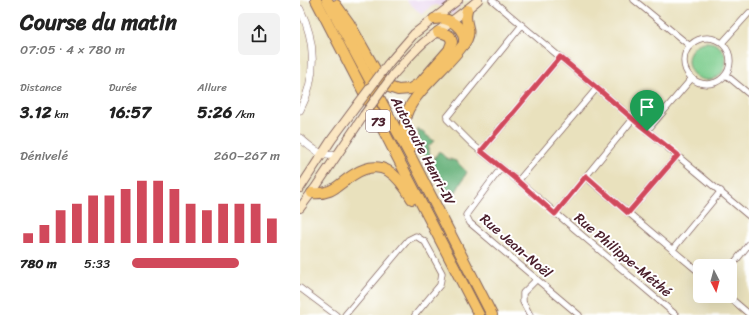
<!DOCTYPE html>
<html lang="fr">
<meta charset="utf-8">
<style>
:root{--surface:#fff;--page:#f2f2f2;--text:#222;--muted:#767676;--accent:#d1495b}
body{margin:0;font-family:Sriracha,sans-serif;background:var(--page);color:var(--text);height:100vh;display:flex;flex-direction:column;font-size:15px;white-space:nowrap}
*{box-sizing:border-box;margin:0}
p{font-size:13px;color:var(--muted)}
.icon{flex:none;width:22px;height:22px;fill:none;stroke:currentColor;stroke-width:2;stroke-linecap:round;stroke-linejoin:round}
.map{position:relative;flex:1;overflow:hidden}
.details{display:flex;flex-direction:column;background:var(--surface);width:300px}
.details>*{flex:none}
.needle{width:26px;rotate:174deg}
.fabs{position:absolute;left:393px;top:259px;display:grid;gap:8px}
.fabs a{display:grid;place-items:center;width:44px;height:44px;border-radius:6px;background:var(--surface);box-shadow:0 4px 16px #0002;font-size:20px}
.pin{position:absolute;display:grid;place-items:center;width:34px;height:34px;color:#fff;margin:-41px -17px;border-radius:50% 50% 50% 0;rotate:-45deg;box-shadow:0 0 4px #0007}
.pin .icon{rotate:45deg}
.round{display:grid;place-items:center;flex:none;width:42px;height:42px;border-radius:6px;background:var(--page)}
.headline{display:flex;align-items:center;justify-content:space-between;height:68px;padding:0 20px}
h1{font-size:22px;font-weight:800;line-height:30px}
.figures{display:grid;grid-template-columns:repeat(3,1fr);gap:6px;height:68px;padding:4px 20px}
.figures div{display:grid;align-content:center}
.figures b{font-size:17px;font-weight:800}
.figures small{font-size:11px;font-weight:400}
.figures p{font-size:11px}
.chart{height:112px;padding:8px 20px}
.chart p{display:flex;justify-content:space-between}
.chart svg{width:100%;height:72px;margin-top:4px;stroke:var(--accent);stroke-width:6}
ul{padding:0 20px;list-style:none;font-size:13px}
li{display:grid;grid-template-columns:64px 48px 1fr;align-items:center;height:30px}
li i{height:10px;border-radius:5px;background:var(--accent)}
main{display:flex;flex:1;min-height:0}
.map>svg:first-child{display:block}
.built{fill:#e8d2ee}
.green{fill:#7ccc8c;stroke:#63765c}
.forest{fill:#65b078;stroke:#586852}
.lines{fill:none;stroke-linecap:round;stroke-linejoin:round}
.minor-casing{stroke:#82635e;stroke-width:7}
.tertiary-casing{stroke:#82635e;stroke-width:8}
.secondary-casing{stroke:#82635e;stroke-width:10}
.motorway-casing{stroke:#82635e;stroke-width:12}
.minor{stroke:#fff;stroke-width:5.5}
.tertiary{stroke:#fff;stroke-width:7}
.secondary{stroke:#fbe7c3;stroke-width:8}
.motorway{stroke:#f4c26a;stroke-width:10}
.secondary-bridge-casing{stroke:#82635e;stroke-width:10;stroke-linecap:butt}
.secondary-bridge{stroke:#fbe7c3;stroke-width:8}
.route-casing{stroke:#fff;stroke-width:8}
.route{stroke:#d1495b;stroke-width:5}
.labels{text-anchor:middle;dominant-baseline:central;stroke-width:4;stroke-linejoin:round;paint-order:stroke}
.shield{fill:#fff;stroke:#80626b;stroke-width:1}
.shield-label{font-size:13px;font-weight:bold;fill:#4a1f2b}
.street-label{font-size:14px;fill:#4a1f2b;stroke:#fff}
</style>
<main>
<section class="details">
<div class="headline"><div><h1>Course du matin</h1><p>07:05 · 4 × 780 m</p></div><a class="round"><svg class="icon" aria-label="share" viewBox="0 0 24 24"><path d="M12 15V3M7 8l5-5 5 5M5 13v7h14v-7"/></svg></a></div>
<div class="figures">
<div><p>Distance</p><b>3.12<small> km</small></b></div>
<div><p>Durée</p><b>16:57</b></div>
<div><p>Allure</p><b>5:26<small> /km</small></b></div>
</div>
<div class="chart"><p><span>Dénivelé</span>260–267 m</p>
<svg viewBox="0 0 160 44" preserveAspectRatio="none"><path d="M5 44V38M15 44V33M25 44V24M35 44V20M45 44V15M55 44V15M65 44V11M75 44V6M85 44V6M95 44V11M105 44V20M115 44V24M125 44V20M135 44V20M145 44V20M155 44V29"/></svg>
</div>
<ul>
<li><b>780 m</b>5:33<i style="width:72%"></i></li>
</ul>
</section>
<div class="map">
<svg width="449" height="315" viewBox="0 0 449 315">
<rect width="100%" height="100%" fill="#fff"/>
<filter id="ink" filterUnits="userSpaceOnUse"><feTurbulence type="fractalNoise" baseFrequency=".025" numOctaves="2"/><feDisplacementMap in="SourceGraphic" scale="8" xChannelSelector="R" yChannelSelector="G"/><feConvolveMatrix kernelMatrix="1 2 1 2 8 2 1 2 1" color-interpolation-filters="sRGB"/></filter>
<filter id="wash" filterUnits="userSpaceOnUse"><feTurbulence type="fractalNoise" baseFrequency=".012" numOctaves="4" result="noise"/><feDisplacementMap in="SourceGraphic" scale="16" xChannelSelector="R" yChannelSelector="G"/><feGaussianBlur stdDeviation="0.9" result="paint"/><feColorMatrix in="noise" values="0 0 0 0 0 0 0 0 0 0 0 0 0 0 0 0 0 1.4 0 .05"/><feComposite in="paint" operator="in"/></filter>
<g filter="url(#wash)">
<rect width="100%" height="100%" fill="#e9e1bd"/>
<!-- built -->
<path class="built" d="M106,0H164L153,15L145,8L136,5L130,7L122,15Z"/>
<!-- green -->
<circle class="green" cx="407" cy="61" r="19"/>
<!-- forest -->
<path class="forest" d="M117,128L134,141L128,147L132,162L139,151L146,158L156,161L167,172L152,199L148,197L134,173L121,147Z"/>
</g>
<g filter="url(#ink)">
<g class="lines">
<!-- minor casing -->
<g class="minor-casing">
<g id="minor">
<path d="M192,0L449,216"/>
<path d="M334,0L390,46"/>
<path d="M222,25L147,117V119L172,144L218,181L376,315"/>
<circle cx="407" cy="61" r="23"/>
<path d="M422,43L449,13"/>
<path d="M426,75L449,94"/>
<path d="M347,131L392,78"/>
<path d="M181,151L260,57"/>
<path d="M201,168L166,215L170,223L279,315"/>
<path d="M286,177L400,273"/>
<path d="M218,181L297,88"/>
<path d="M328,213L378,155"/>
<path d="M255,214L333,119"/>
<path d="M373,249L421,191"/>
<path d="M430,268L449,244"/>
<path d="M0,288L36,315"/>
<path d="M428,296L449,314"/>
<path d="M45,315L108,240L116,236L125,242L142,273L140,285L115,315"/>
<path d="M230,315L223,302V293L236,280"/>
</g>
</g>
<!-- tertiary casing -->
<g class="tertiary-casing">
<g id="tertiary">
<path d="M0,9C16,41 17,78 0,110"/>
<path d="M0,138C10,147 22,158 37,155"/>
</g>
</g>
<!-- secondary casing -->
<g class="secondary-casing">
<g id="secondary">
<path d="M88,64L114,34L158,0"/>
<path d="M93,75C103,64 112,53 123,43C141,28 160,16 178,0"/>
<path d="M0,188L32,139L58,104"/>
<path d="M0,208L15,188L64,115"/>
</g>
</g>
<!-- motorway casing -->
<g class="motorway-casing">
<g id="motorway">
<path d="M16,0L179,315"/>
<path d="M27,0L113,161L192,315"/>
<path d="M36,5L49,23L80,78L89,87L98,90L110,89L121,82L149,50L152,42L150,36L143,33L138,32"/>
<path d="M134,19C149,16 166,28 164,44"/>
<path d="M111,148C108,139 104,130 105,121C107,95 154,63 167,39C172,29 163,22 167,10"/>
<path d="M12,193C33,195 37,185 53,175C82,156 98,175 112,199"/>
</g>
</g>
<!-- minor -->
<use href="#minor" class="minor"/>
<!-- tertiary -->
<use href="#tertiary" class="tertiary"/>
<!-- secondary -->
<use href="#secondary" class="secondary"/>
<!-- motorway -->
<use href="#motorway" class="motorway"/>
<!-- secondary-bridge casing -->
<g class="secondary-bridge-casing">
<g id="secondary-bridge">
<path d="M58,104L88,64"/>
<path d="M64,115L93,75"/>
</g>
</g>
<!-- secondary-bridge -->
<use href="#secondary-bridge" class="secondary-bridge"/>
</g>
</g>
<g class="lines" filter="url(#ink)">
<!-- route casing -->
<g class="route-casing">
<path id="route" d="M260,57L297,88L341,126L378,155L328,213L286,176L255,214L218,181L181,151Z"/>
</g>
<!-- route -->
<use href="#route" class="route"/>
</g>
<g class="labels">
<!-- shield labels -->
<rect class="shield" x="66" y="110" width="24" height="22" rx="3"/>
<g class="shield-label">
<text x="78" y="121">73</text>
</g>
<!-- street labels -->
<g class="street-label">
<text transform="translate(123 151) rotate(62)">Autoroute Henri-IV</text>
<text transform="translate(216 246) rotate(41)">Rue Jean-Noël</text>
<text transform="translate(323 255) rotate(40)">Rue Philippe-Méthé</text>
</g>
</g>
</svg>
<div class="fabs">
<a><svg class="needle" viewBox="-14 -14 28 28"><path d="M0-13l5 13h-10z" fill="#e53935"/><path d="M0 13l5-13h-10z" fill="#767676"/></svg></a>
</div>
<div class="pin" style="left:347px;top:131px;background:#1e9e55"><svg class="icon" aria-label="arrive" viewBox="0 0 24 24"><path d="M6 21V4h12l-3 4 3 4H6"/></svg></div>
</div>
</main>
